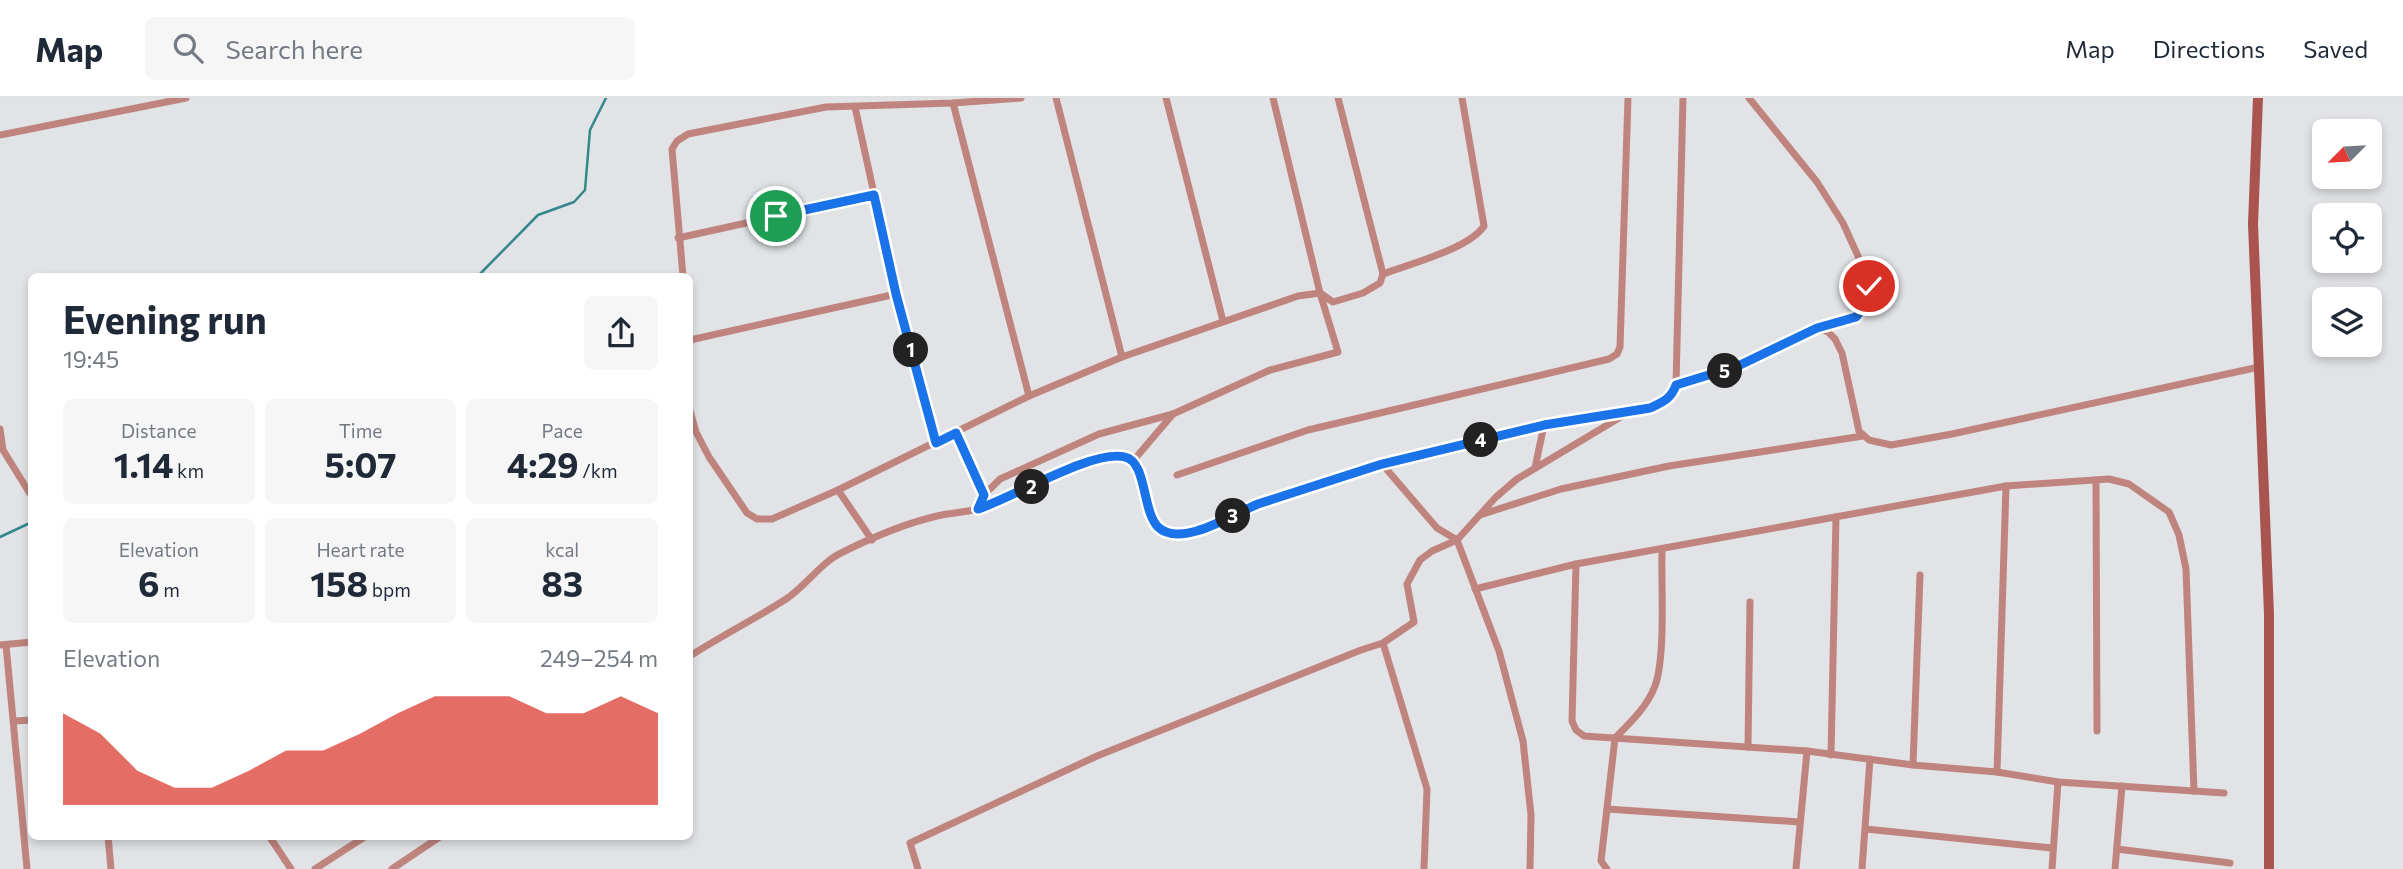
<!DOCTYPE html>
<meta charset="utf-8">
<style>
:root{--surface:#fff;--page:#f6f6f7;--text:#1f2937;--muted:#747a83;--line:#e0e1e3;--accent:#d93025}
body{margin:0;font-family:Commissioner,sans-serif;background:var(--page);color:var(--text);height:100vh;display:flex;flex-direction:column;font-size:26px;white-space:nowrap}
*{box-sizing:border-box;margin:0}
p{font-size:23px;color:var(--muted)}
.icon{flex:none;width:38px;height:38px;fill:none;stroke:currentColor;stroke-width:2;stroke-linecap:round;stroke-linejoin:round}
.map{position:relative;flex:1;overflow:hidden}
.side{position:absolute;left:28px;top:175px;width:665px;height:567px;display:flex;flex-direction:column;background:var(--surface);border-radius:10px;box-shadow:0 4px 10px #0003}
.side>*{flex:none}
.needle{width:46px;rotate:246deg}
.controls{position:absolute;left:2312px;top:21px;display:grid;gap:14px}
.controls a{display:grid;place-items:center;width:70px;height:70px;border-radius:10px;background:var(--surface);box-shadow:0 4px 10px #0003;font-size:35px}
.pin{position:absolute;display:grid;place-items:center;width:60px;height:60px;color:#fff;margin:-30px;border:4px solid #fff;border-radius:50%;box-shadow:0 2px 7px #0007}
.km{position:absolute;width:35px;height:35px;margin:-18px;border-radius:50%;background:#222;color:#fff;font-size:19px;line-height:35px;text-align:center}
.round{display:grid;place-items:center;flex:none;width:74px;height:74px;border-radius:10px;background:var(--page)}
.head{display:flex;align-items:center;justify-content:space-between;height:119px;padding:0 35px}
h1{font-size:38px;font-weight:700;line-height:52px}
.stats{display:grid;grid-template-columns:repeat(3,1fr);gap:10px;height:119px;padding:7px 35px}
.stats div{display:grid;align-content:center;border-radius:10px;background:var(--page);text-align:center}
.stats b{font-size:35px;font-weight:700}
.stats small{font-size:19px;font-weight:400}
.stats p{font-size:19px}
.chart{height:196px;padding:14px 35px}
.chart p{display:flex;justify-content:space-between}
.chart svg{width:100%;height:126px;margin-top:7px;fill:var(--accent);opacity:.7}
header{display:flex;align-items:center;gap:42px;box-sizing:border-box;height:98px;padding:0 35px;background:var(--surface);border-bottom:2px solid var(--line)}
header strong{font-size:33px}
nav{display:flex;gap:38px;margin-inline-start:auto;font-size:24px}
.search{width:490px;height:63px;background:var(--page);display:flex;align-items:center;gap:18px;box-sizing:border-box;padding:0 24px;border-radius:10px;color:var(--muted);font-size:26px}
.map>svg:first-child{display:block}
.lines{fill:none;stroke-linecap:round;stroke-linejoin:round}
.stream{stroke:#33888b;stroke-width:2.5}
.street{stroke:#c0847e;stroke-width:7}
.secondary{stroke:#a9544e;stroke-width:10}
.route-casing{stroke:#fff;stroke-width:14}
.route{stroke:#1a73e8;stroke-width:9}
</style>
<header>
<strong>Map</strong>
<div class="search"><svg class="icon" aria-label="search" viewBox="0 0 24 24"><circle cx="10" cy="10" r="6"/><path d="M15 15l6 6"/></svg>Search here</div>
<nav><a>Map</a><a>Directions</a><a>Saved</a></nav>
</header>
<div class="map">
<svg width="2403" height="771" viewBox="0 0 2403 771">
<rect width="100%" height="100%" fill="#e1e3e6"/>
<g class="lines">
<!-- stream -->
<g class="stream">
<path d="M478,178L538,117L574,104L585,92L590,32L606,0"/>
<path d="M0,439L32,424"/>
</g>
<!-- street -->
<g class="street">
<path d="M1056,0L1122,259"/>
<path d="M1166,0L1223,223"/>
<path d="M953,5L1029,298"/>
<path d="M855,9L896,196L936,345"/>
<path d="M0,37L186,0"/>
<path d="M678,140L874,97"/>
<path d="M1383,176C1409,166 1469,151 1484,128L1462,0"/>
<path d="M683,178L672,51L677,43L688,36L826,9L953,5L1021,0"/>
<path d="M1817,230L1828,234L1835,241L1842,255L1859,333L1869,342L1891,347L1952,336L2259,269"/>
<path d="M690,242L896,196"/>
<path d="M1676,287L1738,268L1817,230L1856,219L1869,203V188L1863,169L1843,125L1817,84L1749,0"/>
<path d="M690,313L696,334L709,359L747,415L757,421H772L838,392L1029,298L1122,259L1298,198L1320,195L1333,204L1363,195L1380,185L1383,176L1338,0"/>
<path d="M0,331L3,352L32,399"/>
<path d="M956,336L984,397"/>
<path d="M1133,363L1173,316"/>
<path d="M1382,366L1437,430L1457,442L1499,553L1523,643L1531,717L1530,771"/>
<path d="M1535,370L1544,327"/>
<path d="M1177,377L1308,332L1609,261L1617,256L1620,249L1628,0"/>
<path d="M2096,382L2097,633"/>
<path d="M838,392L872,442"/>
<path d="M978,411L984,397L1000,381L1099,336L1173,316L1270,272L1338,254L1320,195L1273,0"/>
<path d="M1480,417L1561,391L1669,368L1863,338"/>
<path d="M1576,466L1572,623L1576,632L1584,638L1807,653L1913,667L1997,674L2058,684L2224,695"/>
<path d="M1475,491L1576,466L2006,388L2109,381L2129,386L2169,414L2179,437L2186,471L2194,693"/>
<path d="M0,547L32,544"/>
<path d="M6,547L27,771"/>
<path d="M690,558C721,538 755,521 786,501C806,488 821,464 843,454C871,440 907,425 937,418C954,414 973,414 989,408C1024,393 1082,359 1117,358C1151,358 1138,414 1159,431C1183,449 1235,415 1258,406L1382,366L1544,327L1650,310L1665,304L1672,296L1676,287L1683,0"/>
<path d="M14,623L32,622"/>
<path d="M1748,649L1750,504"/>
<path d="M1831,657L1836,419"/>
<path d="M1913,667L1920,477"/>
<path d="M1997,674L2006,388"/>
<path d="M1607,711L1800,724"/>
<path d="M1866,731L2052,750"/>
<path d="M108,738L111,771"/>
<path d="M269,738L291,771"/>
<path d="M2117,751L2230,765"/>
<path d="M315,771L366,738"/>
<path d="M392,771L441,738"/>
<path d="M918,771L910,745L1097,658L1361,552L1383,545"/>
<path d="M1424,771L1427,691L1383,545L1414,524L1407,486L1420,462L1432,453L1457,442L1496,399L1517,381L1624,317"/>
<path d="M1607,771L1601,763L1615,640C1630,625 1647,609 1655,588C1666,557 1661,488 1662,452"/>
<path d="M1796,771L1807,653"/>
<path d="M1862,771L1870,661"/>
<path d="M2052,771L2058,684"/>
<path d="M2115,771L2122,688"/>
</g>
<!-- secondary -->
<path class="secondary" d="M2258,0L2253,126L2269,516V771"/>
</g>
<g class="lines">
<!-- route casing -->
<g class="route-casing">
<path id="route" d="M776,118L874,97L896,196L936,345L956,335L984,397L978,411C1013,400 1092,351 1125,359C1147,364 1142,413 1158,429C1181,451 1235,415 1258,406L1382,366L1544,327L1650,310C1663,304 1671,301 1676,287L1738,268L1817,230L1856,219L1869,203V188"/>
</g>
<!-- route -->
<use href="#route" class="route"/>
</g>
</svg>
<div class="controls">
<a><svg class="needle" viewBox="-14 -14 28 28"><path d="M0-13l5 13h-10z" fill="#e53935"/><path d="M0 13l5-13h-10z" fill="#747a83"/></svg></a>
<a><svg class="icon" aria-label="locate" viewBox="0 0 24 24"><circle cx="12" cy="12" r="6"/><path d="M12 2v4M12 18v4M2 12h4M18 12h4"/></svg></a>
<a><svg class="icon" aria-label="layers" viewBox="0 0 24 24"><path d="M12 4l9 5-9 5-9-5zM3 14l9 5 9-5"/></svg></a>
</div>
<div class="pin" style="left:776px;top:118px;background:#1e9e55"><svg class="icon" aria-label="arrive" viewBox="0 0 24 24"><path d="M6 21V4h12l-3 4 3 4H6"/></svg></div>
<div class="pin" style="left:1869px;top:188px;background:#d93025"><svg class="icon" aria-label="check" viewBox="0 0 24 24"><path d="M5 12l5 5 9-10"/></svg></div>
<b class="km" style="left:911px;top:252px">1</b>
<b class="km" style="left:1032px;top:389px">2</b>
<b class="km" style="left:1233px;top:418px">3</b>
<b class="km" style="left:1481px;top:342px">4</b>
<b class="km" style="left:1725px;top:273px">5</b>
<section class="side">
<div class="head"><div><h1>Evening run</h1><p>19:45</p></div><a class="round"><svg class="icon" aria-label="share" viewBox="0 0 24 24"><path d="M12 15V3M7 8l5-5 5 5M5 13v7h14v-7"/></svg></a></div>
<div class="stats">
<div><p>Distance</p><b>1.14<small> km</small></b></div>
<div><p>Time</p><b>5:07</b></div>
<div><p>Pace</p><b>4:29<small> /km</small></b></div>
</div>
<div class="stats">
<div><p>Elevation</p><b>6<small> m</small></b></div>
<div><p>Heart rate</p><b>158<small> bpm</small></b></div>
<div><p>kcal</p><b>83</b></div>
</div>
<div class="chart"><p><span>Elevation</span>249–254 m</p>
<svg viewBox="0 0 160 44" preserveAspectRatio="none"><path d="M0 44V12L10 19L20 32L30 38L40 38L50 32L60 25L70 25L80 19L90 12L100 6L110 6L120 6L130 12L140 12L150 6L160 12V44z"/></svg>
</div>
</section>
</div>
